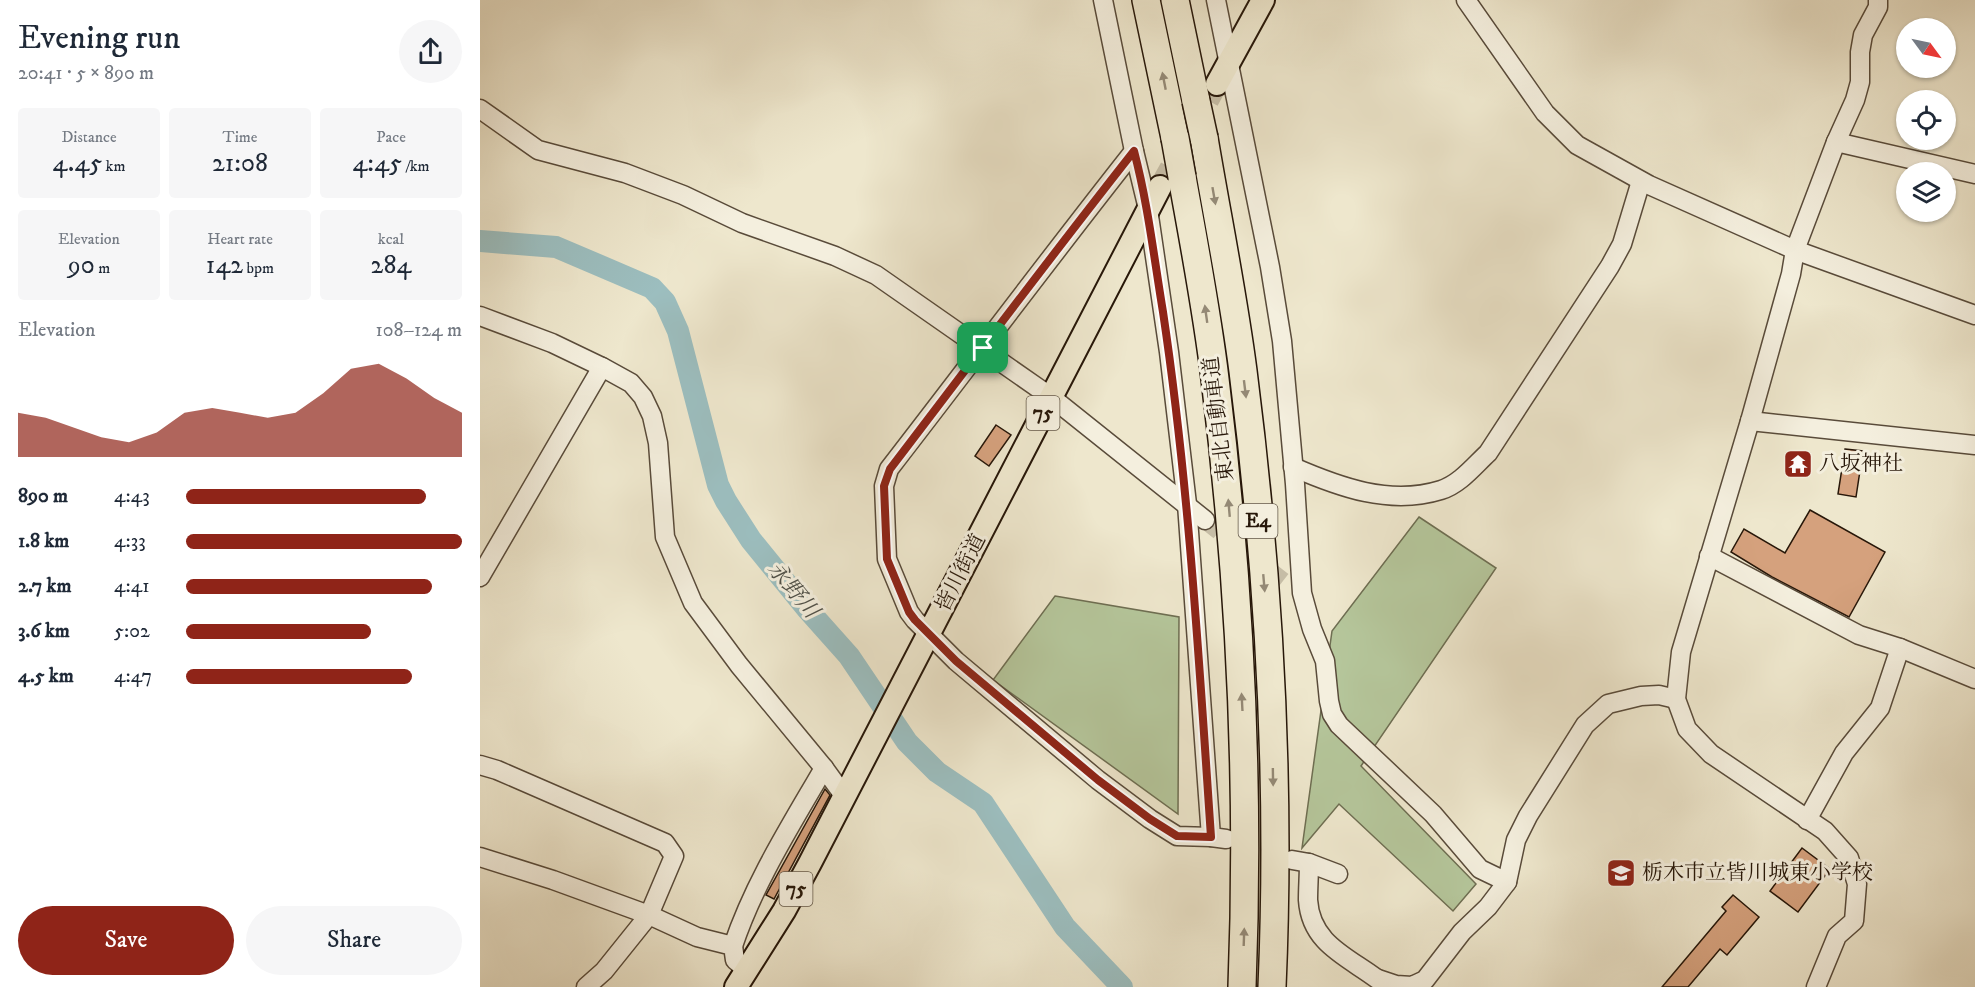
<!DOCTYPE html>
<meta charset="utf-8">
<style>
:root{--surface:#fff;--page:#f6f6f7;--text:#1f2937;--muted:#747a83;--accent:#8f2418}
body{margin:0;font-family:"IM FELL DW Pica","Noto Serif JP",serif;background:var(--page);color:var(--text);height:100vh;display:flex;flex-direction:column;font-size:22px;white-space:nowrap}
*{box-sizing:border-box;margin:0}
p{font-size:20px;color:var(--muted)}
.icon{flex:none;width:33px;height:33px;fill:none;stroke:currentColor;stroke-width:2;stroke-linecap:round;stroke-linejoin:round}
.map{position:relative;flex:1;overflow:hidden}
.details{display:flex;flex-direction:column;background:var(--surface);width:480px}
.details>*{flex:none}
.needle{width:39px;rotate:123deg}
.fabs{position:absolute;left:1416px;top:18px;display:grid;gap:12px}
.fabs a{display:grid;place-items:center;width:60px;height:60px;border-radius:50%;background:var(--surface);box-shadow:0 2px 4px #0004;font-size:30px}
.pin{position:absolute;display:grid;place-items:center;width:51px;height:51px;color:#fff;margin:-26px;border-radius:12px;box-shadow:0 3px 9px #0006}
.round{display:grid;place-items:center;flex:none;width:63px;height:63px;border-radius:32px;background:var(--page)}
.overview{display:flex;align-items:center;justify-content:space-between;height:102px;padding:0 18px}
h1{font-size:33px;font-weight:600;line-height:45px}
.stats{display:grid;grid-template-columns:repeat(3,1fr);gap:9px;height:102px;padding:6px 18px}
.stats div{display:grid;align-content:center;border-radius:6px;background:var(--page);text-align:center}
.stats b{font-size:26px;font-weight:600}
.stats small{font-size:16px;font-weight:400}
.stats p{font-size:16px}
.chart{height:168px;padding:12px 18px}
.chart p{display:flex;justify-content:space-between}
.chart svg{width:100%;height:108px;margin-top:6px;fill:var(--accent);opacity:.7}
.primary-button{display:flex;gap:12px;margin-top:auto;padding:12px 18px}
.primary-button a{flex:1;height:69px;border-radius:36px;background:var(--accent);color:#fff;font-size:24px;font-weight:600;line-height:69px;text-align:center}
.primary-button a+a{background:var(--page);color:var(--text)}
ul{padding:0 18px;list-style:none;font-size:20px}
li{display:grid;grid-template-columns:96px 72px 1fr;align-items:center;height:45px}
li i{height:15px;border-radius:8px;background:var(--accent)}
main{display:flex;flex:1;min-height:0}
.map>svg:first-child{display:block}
.green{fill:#b5c69b;stroke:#6e6e52;stroke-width:1.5}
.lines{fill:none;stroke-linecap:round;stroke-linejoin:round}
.river{stroke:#9cbebf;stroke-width:22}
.building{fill:#d5a17d;stroke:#271709;stroke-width:1.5}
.minor-tunnel{stroke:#c6bda6;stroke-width:18;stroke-dasharray:18 9;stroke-linecap:butt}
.major-tunnel{stroke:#c6bda6;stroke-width:22;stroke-dasharray:22 11;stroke-linecap:butt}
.minor-casing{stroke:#594b3a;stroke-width:21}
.major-casing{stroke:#271709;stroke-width:26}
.highway-casing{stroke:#271709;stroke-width:30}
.minor{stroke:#f4efde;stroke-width:18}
.major{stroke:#eee7cd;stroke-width:22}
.highway{stroke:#eee7cd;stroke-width:27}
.highway-bridge-casing{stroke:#271709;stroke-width:30;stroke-linecap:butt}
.highway-bridge{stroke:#eee7cd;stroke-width:27}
.oneway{fill:#948975}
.route-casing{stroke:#fff;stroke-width:12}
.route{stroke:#8f2418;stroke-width:8}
.labels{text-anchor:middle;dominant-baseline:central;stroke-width:6;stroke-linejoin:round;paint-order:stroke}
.shield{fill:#f4efde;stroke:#645849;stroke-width:1.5}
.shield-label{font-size:20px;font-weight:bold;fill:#271709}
.street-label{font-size:21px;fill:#271709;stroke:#f4efde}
.poi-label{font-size:21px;fill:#271709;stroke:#f4efde;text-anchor:start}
.water-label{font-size:22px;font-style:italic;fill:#505149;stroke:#f4efde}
</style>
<main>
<section class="details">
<div class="overview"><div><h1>Evening run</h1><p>20:41 · 5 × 890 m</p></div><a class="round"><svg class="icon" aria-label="share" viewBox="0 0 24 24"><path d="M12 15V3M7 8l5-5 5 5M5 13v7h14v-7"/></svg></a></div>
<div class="stats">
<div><p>Distance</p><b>4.45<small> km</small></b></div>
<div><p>Time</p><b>21:08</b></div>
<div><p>Pace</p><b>4:45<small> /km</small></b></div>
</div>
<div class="stats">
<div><p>Elevation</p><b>90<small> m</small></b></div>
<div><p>Heart rate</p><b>142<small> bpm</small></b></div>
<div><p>kcal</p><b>284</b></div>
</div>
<div class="chart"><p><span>Elevation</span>108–124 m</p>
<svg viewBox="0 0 160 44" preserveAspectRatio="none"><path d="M0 44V26L10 28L20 32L30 36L40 38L50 34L60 26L70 24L80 26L90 28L100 26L110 18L120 8L130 6L140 12L150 20L160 26V44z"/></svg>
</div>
<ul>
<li><b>890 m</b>4:43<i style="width:87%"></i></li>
<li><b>1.8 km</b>4:33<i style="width:100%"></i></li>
<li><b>2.7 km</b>4:41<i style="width:89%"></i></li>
<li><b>3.6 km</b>5:02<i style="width:67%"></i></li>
<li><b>4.5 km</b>4:47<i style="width:82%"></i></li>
</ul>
<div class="primary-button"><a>Save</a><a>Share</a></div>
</section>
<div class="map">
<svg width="1495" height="987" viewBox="0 0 1495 987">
<rect width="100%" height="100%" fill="#eee7cd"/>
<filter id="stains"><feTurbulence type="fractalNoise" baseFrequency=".00333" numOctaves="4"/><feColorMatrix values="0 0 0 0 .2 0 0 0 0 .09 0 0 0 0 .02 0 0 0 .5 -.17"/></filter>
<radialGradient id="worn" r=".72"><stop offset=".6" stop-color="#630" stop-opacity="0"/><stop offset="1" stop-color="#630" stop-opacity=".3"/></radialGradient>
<!-- green -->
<g class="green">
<path d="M939,517L1016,568L881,766L996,884L973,911L859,804L822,848L852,631Z"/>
<path d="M575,596L699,617L698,814L513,680Z"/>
</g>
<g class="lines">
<!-- river -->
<path class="river" d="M0,241L76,247L172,288L185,302L198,331L238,485L246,501L271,540L328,610L369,656L427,742L457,772L503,803L585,927L642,987"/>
</g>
<!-- building -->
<g class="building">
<path d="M516,425L531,435L509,466L495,456Z"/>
<path d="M1365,449L1383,451L1376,497L1358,494Z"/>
<path d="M1330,510L1405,552L1369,617L1292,577L1251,552L1264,529L1305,553Z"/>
<path d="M345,789L350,795L294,899L286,895Z"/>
<path d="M1322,848L1350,869L1318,912L1290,891Z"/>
<path d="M1253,895L1279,917L1247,955L1240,949L1208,987H1182L1246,911L1242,907Z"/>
</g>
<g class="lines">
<!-- minor-tunnel -->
<path class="minor-tunnel" d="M725,520L804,582"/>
<!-- major-tunnel -->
<path class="major-tunnel" d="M680,187L737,84"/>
<!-- minor casing -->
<g class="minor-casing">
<g id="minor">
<path d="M623,0L654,151L668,209L689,352L707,504L731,837L746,839"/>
<path d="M736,0L790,267L802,341L815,484L822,593L832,629L845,661L849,701L852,714L859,725L953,814L1000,869L1027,882"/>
<path d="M986,0L1065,113L1097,145L1169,185L1315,250L1495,315"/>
<path d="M0,109L58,150L145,173L203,195L262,223L355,256L396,275L571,397L725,520"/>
<path d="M1356,142L1495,174"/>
<path d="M654,151C571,256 491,363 409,469L404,486L407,559L429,612L435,620L476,661L618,780L670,819L697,836L731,837"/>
<path d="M0,316L72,343L122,367L151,383L163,397L172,416L178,443L185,537L213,603L259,665L344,768"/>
<path d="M1270,421L1495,445"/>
<path d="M813,467C859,487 910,506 961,490C980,484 994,466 1008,453L1130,266L1142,244L1161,181"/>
<path d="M1229,556L1379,635L1420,648L1495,679"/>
<path d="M0,577L122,367"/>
<path d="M0,765L17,770L185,843L194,856L169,915L124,971L106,987"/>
<path d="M1327,820L1364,753L1400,708L1420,648"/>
<path d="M0,857L73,880L169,915L217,937L253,946L255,960L267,970"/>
<path d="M812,860L829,863C829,875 828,888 828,900C831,948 875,959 906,986"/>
<path d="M829,863L858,874"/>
<path d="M253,946C274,883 311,825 344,768L365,797"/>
<path d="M898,979L916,985L932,986L945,980L982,932L1008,907L1027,882L1036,840L1048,816L1105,725L1128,704L1161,696L1179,695L1196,699"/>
<path d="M1336,987L1357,936L1374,921L1377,884L1369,858L1345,831L1231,754L1207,729L1196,699L1201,652L1270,421L1311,274L1315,250L1356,142L1375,100L1380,82V52L1383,35L1398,7V0"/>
</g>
</g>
<!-- major casing -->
<g class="major-casing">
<g id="major">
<path d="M737,84L783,0"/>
<path d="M256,987L304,911L330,863L680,187"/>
</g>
</g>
<!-- highway casing -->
<g class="highway-casing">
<g id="highway">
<path d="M666,0L695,138"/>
<path d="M695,0L716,101"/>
<path d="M724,138C737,216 753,293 763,371C789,574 801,782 792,987"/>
<path d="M702,177C714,244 727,311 735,379C760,581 770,784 762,987"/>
</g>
</g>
<!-- minor -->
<use href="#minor" class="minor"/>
<!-- major -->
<use href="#major" class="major"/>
<!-- highway -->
<use href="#highway" class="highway"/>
<!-- highway-bridge casing -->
<g class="highway-bridge-casing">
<g id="highway-bridge">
<path d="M716,101L724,138"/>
<path d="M695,138L702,177"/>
</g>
</g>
<!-- highway-bridge -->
<use href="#highway-bridge" class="highway-bridge"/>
</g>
<!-- one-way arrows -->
<defs><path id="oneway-solid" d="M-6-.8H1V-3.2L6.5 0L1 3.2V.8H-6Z" transform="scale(1.5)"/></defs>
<g class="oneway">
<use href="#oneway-solid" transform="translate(684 81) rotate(-101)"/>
<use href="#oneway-solid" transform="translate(734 196) rotate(80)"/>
<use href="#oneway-solid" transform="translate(726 314) rotate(-98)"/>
<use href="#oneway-solid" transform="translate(765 389) rotate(83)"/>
<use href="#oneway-solid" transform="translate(749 508) rotate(-95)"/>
<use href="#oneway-solid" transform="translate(784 583) rotate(85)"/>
<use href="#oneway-solid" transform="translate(762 702) rotate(-93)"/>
<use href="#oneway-solid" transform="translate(793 777) rotate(89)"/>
<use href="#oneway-solid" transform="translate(764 937) rotate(-88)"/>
</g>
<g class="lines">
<!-- route casing -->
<g class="route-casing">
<path id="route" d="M654,151C668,204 674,258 683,312C709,486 719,661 731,837L697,836L670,819L618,780L476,661L435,620L429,612L407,559L404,486L410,469C491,363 571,256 654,151Z"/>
</g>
<!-- route -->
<use href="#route" class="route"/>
</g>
<!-- icons -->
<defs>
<g id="temple-square" transform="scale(1.5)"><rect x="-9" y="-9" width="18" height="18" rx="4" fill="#8f2418" stroke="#f4efde"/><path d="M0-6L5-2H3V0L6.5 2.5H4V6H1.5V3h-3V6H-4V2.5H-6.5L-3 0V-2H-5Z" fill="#fff"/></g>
<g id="school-square" transform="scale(1.5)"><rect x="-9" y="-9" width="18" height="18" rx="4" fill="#8f2418" stroke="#f4efde"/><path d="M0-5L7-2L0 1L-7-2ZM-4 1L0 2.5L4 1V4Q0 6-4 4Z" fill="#fff"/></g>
</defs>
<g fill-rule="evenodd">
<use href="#temple-square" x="1318" y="464"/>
<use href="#school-square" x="1141" y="873"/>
</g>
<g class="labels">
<!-- shield labels -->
<g class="shield">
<rect x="546.5" y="396" width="33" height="34" rx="4.5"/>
<rect x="758.5" y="504" width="39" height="34" rx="4.5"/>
<rect x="299.5" y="872" width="33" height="34" rx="4.5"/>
</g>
<g class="shield-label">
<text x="563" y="413">75</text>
<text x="778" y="521">E4</text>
<text x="316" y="889">75</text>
</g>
<!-- street labels -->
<g class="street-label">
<text transform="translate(739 419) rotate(-97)">東北自動車道</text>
<text transform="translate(481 573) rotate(-63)">皆川街道</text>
</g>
<!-- poi labels -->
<g class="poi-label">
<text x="1339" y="464">八坂神社</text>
<text x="1162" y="873">栃木市立皆川城東小学校</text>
</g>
<!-- water labels -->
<g class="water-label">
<text transform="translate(313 590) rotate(50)">永野川</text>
</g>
</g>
<rect width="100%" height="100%" filter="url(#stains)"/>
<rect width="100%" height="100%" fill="url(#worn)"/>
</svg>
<div class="fabs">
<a><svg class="needle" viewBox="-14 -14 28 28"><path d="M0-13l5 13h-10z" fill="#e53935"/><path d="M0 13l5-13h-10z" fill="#747a83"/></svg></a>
<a><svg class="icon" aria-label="locate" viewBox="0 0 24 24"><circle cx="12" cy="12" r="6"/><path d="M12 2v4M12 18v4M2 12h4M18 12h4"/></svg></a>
<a><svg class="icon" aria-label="layers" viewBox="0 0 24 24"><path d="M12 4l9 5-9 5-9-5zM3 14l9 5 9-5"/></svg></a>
</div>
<div class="pin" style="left:503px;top:348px;background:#1e9e55"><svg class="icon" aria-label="arrive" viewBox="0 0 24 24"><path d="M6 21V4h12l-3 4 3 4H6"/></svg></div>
</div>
</main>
